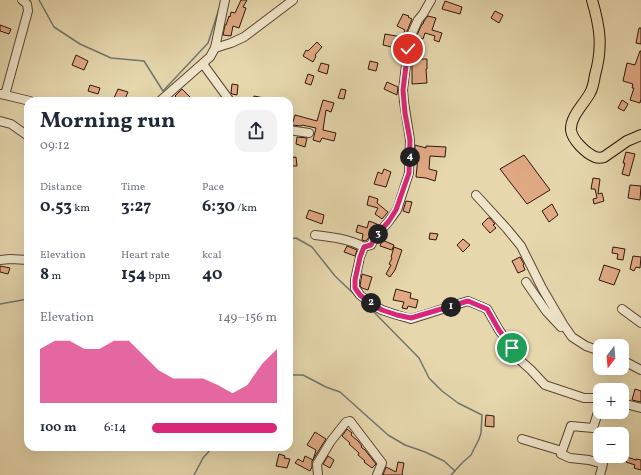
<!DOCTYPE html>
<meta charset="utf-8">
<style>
:root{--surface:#fff;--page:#f2f2f3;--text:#1f2937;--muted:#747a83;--accent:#db2777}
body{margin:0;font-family:Vollkorn,serif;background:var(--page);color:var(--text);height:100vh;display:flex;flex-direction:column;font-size:15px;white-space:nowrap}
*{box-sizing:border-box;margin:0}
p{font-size:13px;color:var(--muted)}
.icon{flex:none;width:22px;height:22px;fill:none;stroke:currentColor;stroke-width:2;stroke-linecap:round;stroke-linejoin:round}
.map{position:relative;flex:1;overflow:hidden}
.panel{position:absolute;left:24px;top:97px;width:269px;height:354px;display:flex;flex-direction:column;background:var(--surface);border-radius:12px;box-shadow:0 4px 16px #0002}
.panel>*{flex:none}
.needle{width:26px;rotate:196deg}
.controls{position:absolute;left:593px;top:339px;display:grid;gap:8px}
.controls a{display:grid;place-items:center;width:36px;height:36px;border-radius:8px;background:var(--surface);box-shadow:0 4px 16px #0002;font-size:20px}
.pin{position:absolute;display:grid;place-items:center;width:34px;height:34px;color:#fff;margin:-17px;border:2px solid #fff;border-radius:50%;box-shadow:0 1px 4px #0007}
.km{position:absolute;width:20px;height:20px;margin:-10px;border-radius:50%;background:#222;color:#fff;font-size:11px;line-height:20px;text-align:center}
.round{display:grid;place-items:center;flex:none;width:42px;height:42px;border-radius:12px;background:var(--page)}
.overview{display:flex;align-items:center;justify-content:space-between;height:68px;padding:0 16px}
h1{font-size:22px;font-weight:700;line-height:30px}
.figures{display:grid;grid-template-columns:repeat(3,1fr);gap:6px;height:68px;padding:4px 16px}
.figures div{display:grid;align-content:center}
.figures b{font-size:17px;font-weight:700}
.figures small{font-size:11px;font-weight:400}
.figures p{font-size:11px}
.chart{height:112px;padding:8px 16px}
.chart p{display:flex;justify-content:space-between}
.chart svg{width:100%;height:72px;margin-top:4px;fill:var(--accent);opacity:.7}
ul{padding:0 16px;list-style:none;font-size:13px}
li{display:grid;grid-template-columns:64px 48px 1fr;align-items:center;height:30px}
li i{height:10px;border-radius:5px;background:var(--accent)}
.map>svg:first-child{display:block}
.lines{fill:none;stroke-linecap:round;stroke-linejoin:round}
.stream{stroke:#6f776f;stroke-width:1.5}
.building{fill:#e1aa85;stroke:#2f160b}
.minor-casing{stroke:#5d4634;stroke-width:10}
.major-casing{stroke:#2f160b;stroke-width:12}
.minor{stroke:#efe5ca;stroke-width:8}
.major{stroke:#e6d7ad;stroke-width:10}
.route-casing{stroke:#fff;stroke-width:8}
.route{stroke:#db2777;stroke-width:5}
</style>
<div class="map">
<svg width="641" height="475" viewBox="0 0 641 475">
<rect width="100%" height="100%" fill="#e6d7ad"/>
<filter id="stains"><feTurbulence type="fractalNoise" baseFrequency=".005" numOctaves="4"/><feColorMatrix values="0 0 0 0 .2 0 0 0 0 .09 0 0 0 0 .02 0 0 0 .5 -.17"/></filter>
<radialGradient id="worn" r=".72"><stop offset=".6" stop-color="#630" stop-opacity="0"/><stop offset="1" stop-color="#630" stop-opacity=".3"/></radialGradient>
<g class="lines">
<!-- stream -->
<g class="stream">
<path d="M39,0L54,27L80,44L111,58L144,61L163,91L208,43L219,9"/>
<path d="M169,99L170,101"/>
<path d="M289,239L296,238L312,247L335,276L355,295"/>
<path d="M0,304L28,299"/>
<path d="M369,307L419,358L429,378L442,391L458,403L482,415L481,433L479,439L471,455L463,462L451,475"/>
<path d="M289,375H303L326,387L340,392L388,435L405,445L425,452L444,461L455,471"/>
<path d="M194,475L203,458L213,447"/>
</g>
</g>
<!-- building -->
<g class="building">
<path d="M241,0H247L243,7L246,8L239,28L233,26L231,36L223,35L225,25H226L229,16L230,17L231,12L235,13Z"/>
<path d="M445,1L462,7L460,14L442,9Z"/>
<path d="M495,11L503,15L499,23L491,18Z"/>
<path d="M403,14L409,16L408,17L412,19L404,39L401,59H400V49L383,45L385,34L402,37L405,30L397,26Z"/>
<path d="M428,16L436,18L432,30L442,33L439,42L434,40L435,36L425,33L423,39L416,37L422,24H423L424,21Z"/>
<path d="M0,25L11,29L9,34L0,31Z"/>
<path d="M639,28H641V44L636,43Z"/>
<path d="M317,42L322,47L315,55L316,56L313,62L303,56L306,50L308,51Z"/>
<path d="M640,51H641V99L640,103L630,100L634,88H632L633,84L623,81L627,63L635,65Z"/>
<path d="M76,55L88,61L84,70L72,65Z"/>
<path d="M412,59H427V69H426L427,83L412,84Z"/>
<path d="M370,61L378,63L376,71L368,69Z"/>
<path d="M321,63L329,65L327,74L318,71Z"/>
<path d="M308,74L314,76L311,85L305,83Z"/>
<path d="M387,82L398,87L397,95L384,89Z"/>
<path d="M232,84L238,85L237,95L232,94L231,93Z"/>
<path d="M90,85L100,88L98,94L88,91Z"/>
<path d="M118,89L128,92L124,101H121L114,98Z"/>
<path d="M182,89L194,101H180L175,96Z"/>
<path d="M341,89L346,90L344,99L338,98Z"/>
<path d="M254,96L269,99V101H253Z"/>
<path d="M323,100L334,103L331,112L326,110L323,130L336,133L334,141L322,138L320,142L313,140L316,128L302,125L301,126L292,125L295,115L317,121Z"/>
<path d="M622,100L628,104L624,111L618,108Z"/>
<path d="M297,137L307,138L305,147L296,144Z"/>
<path d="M415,145L426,148V146L446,147L445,157L430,156L429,169L437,171L435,181L426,178L416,177L418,157H415Z"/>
<path d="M626,152L635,154L629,176L622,174L625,163H623Z"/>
<path d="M524,155L550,190L527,204L500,169Z"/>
<path d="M296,157L297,166H289V158Z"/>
<path d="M384,169L391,172L386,187L374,184L378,172L382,174Z"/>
<path d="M593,178L600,179L598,194L602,193L604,201L594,204L593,199L597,198L595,189H591Z"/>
<path d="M630,185L641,186L640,200L628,198Z"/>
<path d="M369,196L378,199L377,203L388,212L382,219L375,214L378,208L367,205Z"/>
<path d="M406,201L412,202L409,213L403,211Z"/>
<path d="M552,204L558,215L549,222L542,211Z"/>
<path d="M309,210L324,215L322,224L306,218Z"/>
<path d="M488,218H490L495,224L493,225L496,228L490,233L482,224Z"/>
<path d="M369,221L377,224L375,228L367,240L365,241L362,240L363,234L356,232L358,225L367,228Z"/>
<path d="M430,233L438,234L436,240L429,239Z"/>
<path d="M463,239L470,245L463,252L457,245Z"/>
<path d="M382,240L394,245L392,250L380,246Z"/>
<path d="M347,246L357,250L355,256L344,252Z"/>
<path d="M394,247L402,250L395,270L390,277L386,274L391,265L389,264L392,258L391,257Z"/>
<path d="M613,247L625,249L623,260L617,259L618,254L612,253Z"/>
<path d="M633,256L641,257L640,268L636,267L634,271L630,269Z"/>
<path d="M520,257L524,264L523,265L525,270L518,273L512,261Z"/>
<path d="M604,265L620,270L614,285L599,280Z"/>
<path d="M0,266L10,268L8,274L0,272Z"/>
<path d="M362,274L372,277L368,290L362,288L360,286Z"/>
<path d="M396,289L411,293L410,298L418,300L416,308L408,306L407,309L402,308L404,302L393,300Z"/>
<path d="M635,389L641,391V402L632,400Z"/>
<path d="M486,415L494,416V427L485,426Z"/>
<path d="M347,429L352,433L351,435L358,441L362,446L361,447L365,450L376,464L372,468L364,462L365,461L358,455L359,453L349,444L350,443L342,436Z"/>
<path d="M315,432L326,439L312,461V467L310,471L295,463L298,459L303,462L305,456L313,460L316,450L307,445Z"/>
<path d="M279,454L285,456L284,458L290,459L287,468L276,466Z"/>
<path d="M328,456L334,460L330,468L323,464Z"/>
<path d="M627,457L636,460V459L641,460V470L634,468L635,465L626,462Z"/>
<path d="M398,462L404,463L402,474L403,475H383L386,467L396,472Z"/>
</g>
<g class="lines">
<!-- minor casing -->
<g class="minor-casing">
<g id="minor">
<path d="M215,48L231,43L244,37L293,0"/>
<path d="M203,64L230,101"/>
<path d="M1,94L30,101"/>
<path d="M5,95L28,11L27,4L22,0"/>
<path d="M160,101L210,57L215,48L225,0"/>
<path d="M0,121L11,124L28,136"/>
<path d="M289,130L309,133"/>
<path d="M476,195L507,229L521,246L542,288L563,324L572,337L586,346L600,351"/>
<path d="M315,235C332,237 349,239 364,247L371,245L375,237L389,221L397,210L409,173L410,140L404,102L403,90L409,40L418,20L423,14L431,0"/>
<path d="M364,247L360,257L355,280V288L360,295L371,304L382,310L397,315L411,319L468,301L487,309L499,330L522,362L531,370L545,385L584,398H600"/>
<path d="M0,260L10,259L28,260"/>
<path d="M526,282L546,311L561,327"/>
<path d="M622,309L641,323"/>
<path d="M622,360L641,370"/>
<path d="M622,403L641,408"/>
<path d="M522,439L562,451"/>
<path d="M318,475L317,464L331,441L346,422L350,421L382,463L377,475"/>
<path d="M600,475L603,464L589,460L570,458L561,454L571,426L593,428L600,406"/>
</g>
</g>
<!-- major casing -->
<g class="major-casing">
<path id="major" d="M592,0C600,27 603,47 595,75C594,81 593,88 590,93C584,104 570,117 571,130C572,140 586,153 595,157C598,158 601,158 604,157L627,141L641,135"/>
</g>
<!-- minor -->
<use href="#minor" class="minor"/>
<!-- major -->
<use href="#major" class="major"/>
</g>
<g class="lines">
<!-- route casing -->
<g class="route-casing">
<path id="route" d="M408,49L403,90L405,113L410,140L409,173L396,210L389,221L375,237L371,245L364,247L360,257L355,280V288L360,295L371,304L382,310L397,315L411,318L468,301L487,309L499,330L512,348"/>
</g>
<!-- route -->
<use href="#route" class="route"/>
</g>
<rect width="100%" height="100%" filter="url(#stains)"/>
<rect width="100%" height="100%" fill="url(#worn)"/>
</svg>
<div class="controls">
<a><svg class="needle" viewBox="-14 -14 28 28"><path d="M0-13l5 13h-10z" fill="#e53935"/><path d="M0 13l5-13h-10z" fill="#747a83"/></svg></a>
<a>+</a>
<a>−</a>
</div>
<div class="pin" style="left:512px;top:348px;background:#1e9e55"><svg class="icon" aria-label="arrive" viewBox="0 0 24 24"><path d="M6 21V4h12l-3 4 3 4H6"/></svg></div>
<div class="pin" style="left:408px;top:49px;background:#d93025"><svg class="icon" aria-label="check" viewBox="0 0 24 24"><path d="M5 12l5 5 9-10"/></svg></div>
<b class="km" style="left:451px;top:307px">1</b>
<b class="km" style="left:371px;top:303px">2</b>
<b class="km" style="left:378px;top:234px">3</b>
<b class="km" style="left:410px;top:157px">4</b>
<section class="panel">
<div class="overview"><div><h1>Morning run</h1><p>09:12</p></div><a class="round"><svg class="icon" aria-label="share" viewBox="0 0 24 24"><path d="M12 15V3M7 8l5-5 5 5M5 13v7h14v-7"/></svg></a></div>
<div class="figures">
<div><p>Distance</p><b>0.53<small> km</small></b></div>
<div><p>Time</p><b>3:27</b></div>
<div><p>Pace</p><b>6:30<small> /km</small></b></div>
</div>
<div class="figures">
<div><p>Elevation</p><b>8<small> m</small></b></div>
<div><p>Heart rate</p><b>154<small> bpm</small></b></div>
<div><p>kcal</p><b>40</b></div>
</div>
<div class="chart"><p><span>Elevation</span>149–156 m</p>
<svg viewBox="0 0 160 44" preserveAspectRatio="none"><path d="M0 44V11L10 6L20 6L30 11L40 11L50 6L60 6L70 15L80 24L90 29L100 29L110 29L120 33L130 38L140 33L150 20L160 11V44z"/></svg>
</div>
<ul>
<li><b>100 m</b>6:14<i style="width:100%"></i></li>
</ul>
</section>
</div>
